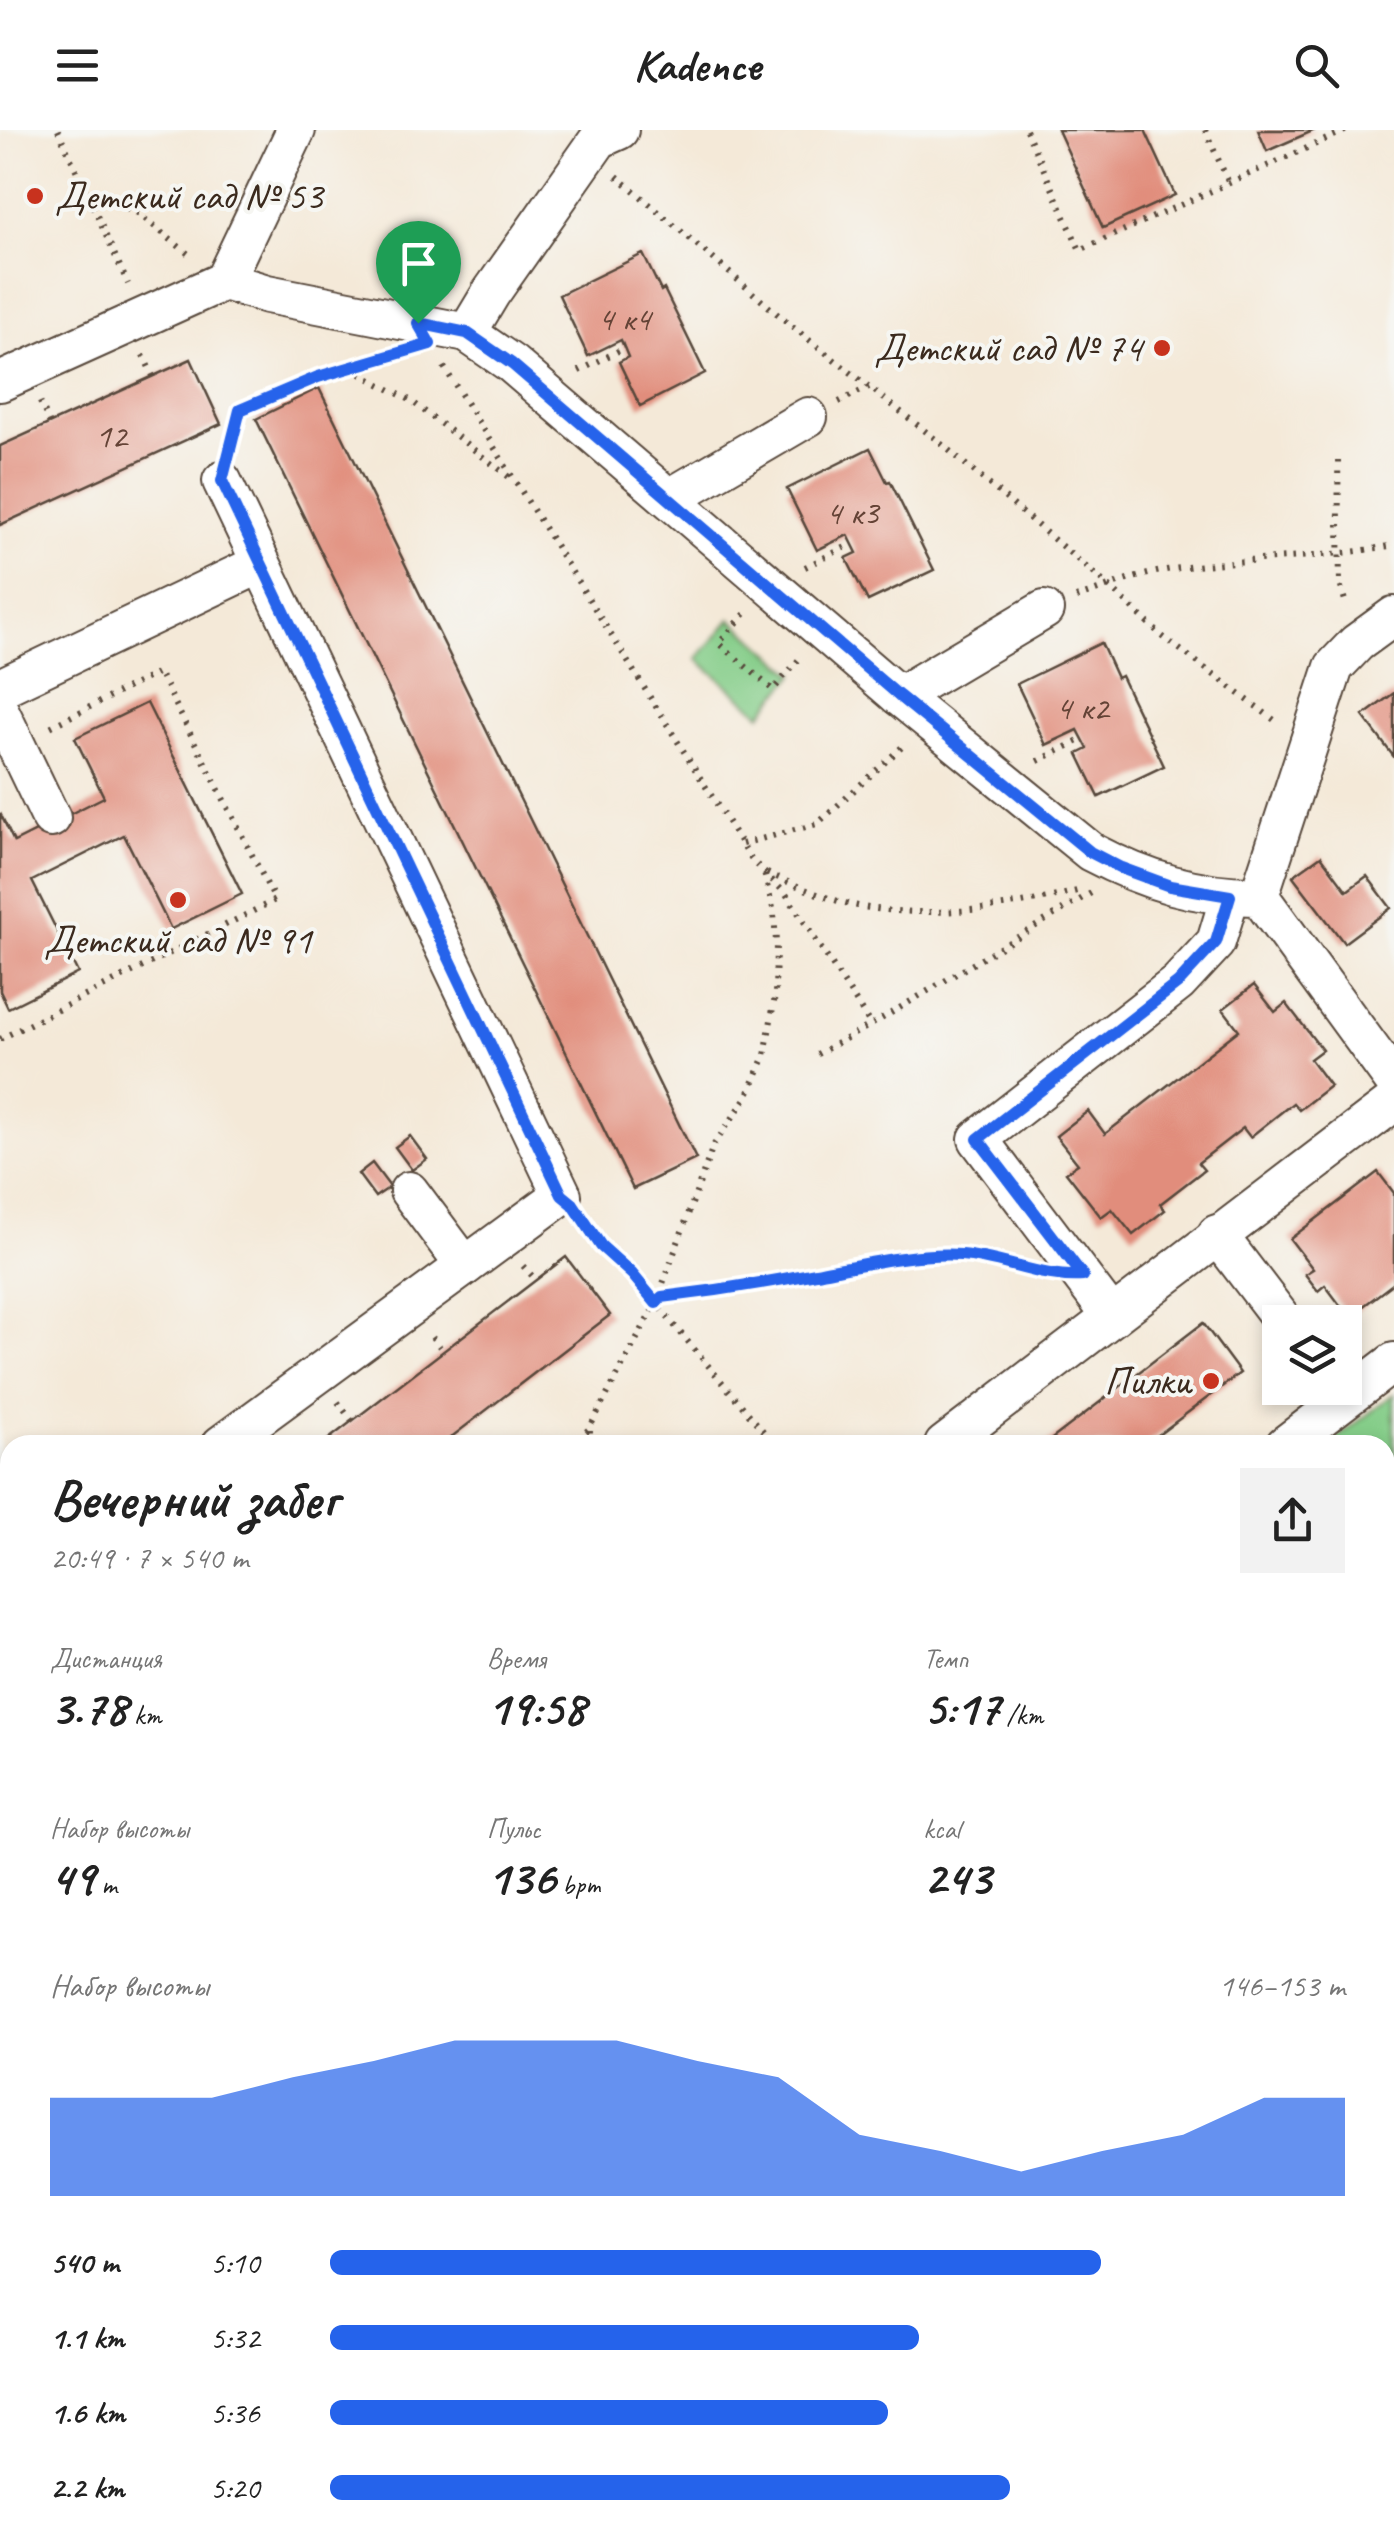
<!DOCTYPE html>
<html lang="ru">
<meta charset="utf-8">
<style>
:root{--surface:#fff;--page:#f2f2f2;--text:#222;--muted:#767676;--accent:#2563eb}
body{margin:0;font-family:Caveat,sans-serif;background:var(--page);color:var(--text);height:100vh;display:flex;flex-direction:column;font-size:38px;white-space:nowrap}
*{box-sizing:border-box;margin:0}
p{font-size:32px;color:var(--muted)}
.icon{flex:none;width:55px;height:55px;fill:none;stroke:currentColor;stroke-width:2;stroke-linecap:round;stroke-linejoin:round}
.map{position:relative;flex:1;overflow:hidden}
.panel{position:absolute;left:0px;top:1305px;width:1395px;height:1110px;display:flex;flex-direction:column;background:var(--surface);border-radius:30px 30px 0 0;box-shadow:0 5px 15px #0003}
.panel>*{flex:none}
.fabs{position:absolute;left:1262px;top:1175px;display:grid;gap:20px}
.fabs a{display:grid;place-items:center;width:100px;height:100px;border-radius:0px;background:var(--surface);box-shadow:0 5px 15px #0003;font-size:50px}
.pin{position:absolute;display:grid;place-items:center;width:85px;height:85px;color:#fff;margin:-102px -42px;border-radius:50% 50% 50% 0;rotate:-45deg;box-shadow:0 0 10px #0007}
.pin .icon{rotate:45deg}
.round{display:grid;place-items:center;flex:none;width:105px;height:105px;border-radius:0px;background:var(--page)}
.head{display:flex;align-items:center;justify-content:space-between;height:170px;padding:0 50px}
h1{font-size:55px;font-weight:700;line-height:75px}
.figures{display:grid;grid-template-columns:repeat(3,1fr);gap:15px;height:170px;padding:10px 50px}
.figures div{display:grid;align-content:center}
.figures b{font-size:50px;font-weight:700}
.figures small{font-size:28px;font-weight:400}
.figures p{font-size:28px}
.chart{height:280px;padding:20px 50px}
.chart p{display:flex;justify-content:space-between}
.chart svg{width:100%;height:180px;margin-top:10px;fill:var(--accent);opacity:.7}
ul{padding:0 50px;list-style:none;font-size:32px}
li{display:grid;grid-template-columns:160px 120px 1fr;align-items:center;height:75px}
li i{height:25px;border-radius:12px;background:var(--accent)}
header{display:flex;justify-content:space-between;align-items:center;height:130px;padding:0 50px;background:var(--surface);font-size:45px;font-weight:700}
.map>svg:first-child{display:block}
.green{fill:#85cd89;stroke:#607c54;stroke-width:2.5}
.building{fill:#e18d7c}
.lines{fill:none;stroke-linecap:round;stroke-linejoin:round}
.minor-casing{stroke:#57473a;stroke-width:42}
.path{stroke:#57473a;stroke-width:6;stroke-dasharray:2.5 8;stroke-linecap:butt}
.minor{stroke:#fff;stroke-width:38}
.route-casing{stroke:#fff;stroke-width:20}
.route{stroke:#2563eb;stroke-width:12}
.poi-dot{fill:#c8321e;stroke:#f6f6f2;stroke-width:4}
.labels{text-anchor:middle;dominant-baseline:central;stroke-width:8;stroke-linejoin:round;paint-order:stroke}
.number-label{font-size:35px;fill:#644336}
.poi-label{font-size:40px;fill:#3b2a1e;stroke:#f6f6f2;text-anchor:end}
</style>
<header><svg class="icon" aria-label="menu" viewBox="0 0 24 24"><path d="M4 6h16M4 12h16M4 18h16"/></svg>Kadence<svg class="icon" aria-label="search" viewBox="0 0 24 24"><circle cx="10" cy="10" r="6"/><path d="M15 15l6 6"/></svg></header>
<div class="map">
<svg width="1394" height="2415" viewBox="0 0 1394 2415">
<rect width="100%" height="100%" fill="#f6f6f2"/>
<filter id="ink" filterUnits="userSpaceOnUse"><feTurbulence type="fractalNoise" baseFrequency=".01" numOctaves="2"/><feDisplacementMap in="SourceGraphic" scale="20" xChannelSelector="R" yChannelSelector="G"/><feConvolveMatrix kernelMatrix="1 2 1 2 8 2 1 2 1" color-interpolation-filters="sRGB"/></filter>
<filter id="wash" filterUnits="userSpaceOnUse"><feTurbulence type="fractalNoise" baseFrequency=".0048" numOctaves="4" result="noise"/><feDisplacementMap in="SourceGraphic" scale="40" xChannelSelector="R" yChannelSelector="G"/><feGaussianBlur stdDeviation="2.25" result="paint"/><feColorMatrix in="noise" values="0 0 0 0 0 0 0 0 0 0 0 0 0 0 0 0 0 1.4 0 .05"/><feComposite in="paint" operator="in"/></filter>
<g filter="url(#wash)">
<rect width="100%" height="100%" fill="#f4e9d8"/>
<!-- green -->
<g class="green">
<path d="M731,489L795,544L761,584L697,529Z"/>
<path d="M1394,1264V1410L1385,1417V1315H1328Z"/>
<path d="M10,1498V1649L0,1655V1504Z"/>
<path d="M1385,2279L1394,2280V2415H634L629,2405H1385Z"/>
<path d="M281,2405H579L583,2415H269Z"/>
</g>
<g id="blocks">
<!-- building -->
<g class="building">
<path d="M1058,0H1145L1175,65L1103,98Z"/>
<path d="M1258,0H1315L1267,21Z"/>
<path d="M643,124L661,161L664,159L705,243L640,276L619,232L628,227L621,210L588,226L559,165Z"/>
<path d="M191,229L221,294L0,395V316Z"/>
<path d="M319,258L696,1029L633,1059L256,289Z"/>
<path d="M870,318L887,352L890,351L934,440L868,471L846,428L857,423L848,405L817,420L787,359Z"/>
<path d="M1101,513L1117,548L1121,546L1164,636L1099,667L1078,624L1088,619L1078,600L1046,615L1017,554Z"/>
<path d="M1394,563V627L1363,586Z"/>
<path d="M147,573L242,764L171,799L124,705L32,751L78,843L8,878L0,861V683L14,712L104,667L75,608Z"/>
<path d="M1321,726L1347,761L1367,746L1391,778L1344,813L1293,746Z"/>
<path d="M1254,855L1275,882L1286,873L1322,920L1310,929L1330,956L1299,980L1293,973L1250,1007L1243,998L1198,1033L1204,1040L1160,1074L1165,1080L1133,1105L1112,1079L1101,1087L1066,1042L1078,1034L1056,1006L1088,981L1105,1004L1239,900L1223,879Z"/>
<path d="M410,1006L427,1029L412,1040L395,1017Z"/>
<path d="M372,1033L390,1057L375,1067L358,1044Z"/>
<path d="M1378,1042L1394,1063V1153L1349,1187L1325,1155L1318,1161L1305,1144L1313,1139L1290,1109Z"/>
<path d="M566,1127L610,1185L441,1315H321Z"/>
<path d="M1203,1193L1240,1243L1145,1315H1044Z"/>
<path d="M1385,1944L1394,1945V2120L1385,2119Z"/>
<path d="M9,2048L10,2112L0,2115V2050Z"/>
</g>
</g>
</g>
<g filter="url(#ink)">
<use href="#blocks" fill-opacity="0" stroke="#57473a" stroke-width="2.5"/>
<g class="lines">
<!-- minor casing -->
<g class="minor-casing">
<g id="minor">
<path d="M224,151L267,164L467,203L512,234L899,566L1091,722C1144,750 1198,767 1259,766L1394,951"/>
<path d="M467,203L491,163L599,9L619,0"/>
<path d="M0,252L224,151L296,0"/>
<path d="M670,368L808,287"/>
<path d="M0,558L260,434"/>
<path d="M899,566L1044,480"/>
<path d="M0,582L51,688"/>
<path d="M1259,766L1334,537L1357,513L1394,486"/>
<path d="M409,1061L465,1136"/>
<path d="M1217,1104L1284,1192"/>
<path d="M1112,1187L978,1009L1178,853L1216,812L1230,766"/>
<path d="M221,1315L562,1065L222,351"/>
<path d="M944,1315L1394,972"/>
<path d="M1285,1315L1394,1232"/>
<path d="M1385,1445L1394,1438"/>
<path d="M0,1453L10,1448"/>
<path d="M1385,1497L1394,1490"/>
<path d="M0,1792L3,1801L0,1813"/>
<path d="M0,1855L10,1885"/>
<path d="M1385,1874L1394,1876"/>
<path d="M0,1981L10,1978"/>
<path d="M1385,2259L1394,2260"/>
<path d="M604,2405L609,2415"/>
<path d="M114,2415L127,2405"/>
<path d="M181,2415L194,2405"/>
</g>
</g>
<!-- path -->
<g class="path">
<path d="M58,0L128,154"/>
<path d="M1026,0L1080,120L1347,0"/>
<path d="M1205,0L1229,53"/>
<path d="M617,46L789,194L938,311L1111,458L1162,506L1277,592"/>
<path d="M88,62L140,85L191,126"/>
<path d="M143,225L153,246"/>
<path d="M444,237L751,729L786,764L871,895L1091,763"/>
<path d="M351,239L410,270L509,347"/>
<path d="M579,241L624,218"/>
<path d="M40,272L50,294"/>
<path d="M839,272L869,257"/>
<path d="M231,316L241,280L318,247L386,227"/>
<path d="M1338,331L1340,454L1346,474"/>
<path d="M805,437L852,414"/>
<path d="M1076,468C1109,456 1145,442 1180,438C1251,428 1323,429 1394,415"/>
<path d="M745,484L719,513L773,560L800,528"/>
<path d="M1038,631L1083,609"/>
<path d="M742,714L817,694L903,616"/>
<path d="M767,743C798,756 829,771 863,777C935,789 1011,778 1081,760"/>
<path d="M0,909L275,770L159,542L46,599"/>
<path d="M817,924L871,895"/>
<path d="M585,1092L601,1117L631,1144L775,1315"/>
<path d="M523,1136L536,1150"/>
<path d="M657,1172L662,1167L739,1157L879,1131L924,1127L961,1125L1027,1140"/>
<path d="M432,1207L443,1221"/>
<path d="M338,1272L352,1291"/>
<path d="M590,1300V1315"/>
<path d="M570,1315L589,1299L656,1173L713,1016L747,967L765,926L775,866L776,812L774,782L764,743"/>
<path d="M1385,1354L1394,1347"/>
<path d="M0,1644L10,1637"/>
<path d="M1385,1682L1394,1684"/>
<path d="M1385,1930L1394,1931"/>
<path d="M1385,1939L1394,1940"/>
<path d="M1385,2132L1394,2133"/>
<path d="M1385,2315L1394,2306"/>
<path d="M1356,2405L1394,2409"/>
<path d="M511,2415L516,2405"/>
<path d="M1048,2415L1049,2405"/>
<path d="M1276,2415L1285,2405"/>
</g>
<!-- minor -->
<use href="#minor" class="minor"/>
</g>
</g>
<g class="lines" filter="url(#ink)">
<!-- route casing -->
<g class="route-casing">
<path id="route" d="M418,193L467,203L512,234L899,566L1090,722L1121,738L1170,756L1230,766L1216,812L1178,853L978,1009L1083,1146C1041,1149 1003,1128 961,1125C917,1122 859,1135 816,1143C765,1153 714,1161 662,1167L656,1173L632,1144L601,1116L573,1074L562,1065L222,351L240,280L318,247L430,214Z"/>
</g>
<!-- route -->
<use href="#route" class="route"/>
</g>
<!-- markers -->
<g class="poi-dot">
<circle cx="35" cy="66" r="10"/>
<circle cx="1162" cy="218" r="10"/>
<circle cx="178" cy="770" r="10"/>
<circle cx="1211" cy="1251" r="10"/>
</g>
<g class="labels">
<!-- number labels -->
<g class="number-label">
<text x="624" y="188">4 к4</text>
<text x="111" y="305">12</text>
<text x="852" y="382">4 к3</text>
<text x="1082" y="577">4 к2</text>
</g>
<!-- poi labels -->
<g class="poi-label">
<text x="55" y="66" text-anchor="start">Детский сад № 53</text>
<text x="1142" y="218">Детский сад № 74</text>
<text x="178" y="810" text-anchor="middle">Детский сад № 91</text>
<text x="1191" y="1251">Пилки</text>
</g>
</g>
</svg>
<div class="fabs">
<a><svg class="icon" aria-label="layers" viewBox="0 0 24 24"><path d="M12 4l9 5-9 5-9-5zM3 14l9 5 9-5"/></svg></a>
</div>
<div class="pin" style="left:418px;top:193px;background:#1e9e55"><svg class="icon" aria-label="arrive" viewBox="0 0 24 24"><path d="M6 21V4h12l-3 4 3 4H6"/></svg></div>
<section class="panel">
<div class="head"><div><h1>Вечерний забег</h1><p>20:49 · 7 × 540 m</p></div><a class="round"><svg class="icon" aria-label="share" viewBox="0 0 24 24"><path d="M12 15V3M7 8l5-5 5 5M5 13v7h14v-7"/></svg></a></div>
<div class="figures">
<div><p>Дистанция</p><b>3.78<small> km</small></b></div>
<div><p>Время</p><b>19:58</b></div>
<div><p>Темп</p><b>5:17<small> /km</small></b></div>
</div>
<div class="figures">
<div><p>Набор высоты</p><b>49<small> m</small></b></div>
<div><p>Пульс</p><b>136<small> bpm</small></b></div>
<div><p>kcal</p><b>243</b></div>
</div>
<div class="chart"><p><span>Набор высоты</span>146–153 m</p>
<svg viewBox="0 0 160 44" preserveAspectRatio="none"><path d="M0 44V20L10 20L20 20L30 15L40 11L50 6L60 6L70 6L80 11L90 15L100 29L110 33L120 38L130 33L140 29L150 20L160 20V44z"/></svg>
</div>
<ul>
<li><b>540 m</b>5:10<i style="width:76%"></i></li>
<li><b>1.1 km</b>5:32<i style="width:58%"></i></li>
<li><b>1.6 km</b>5:36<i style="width:55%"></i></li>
<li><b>2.2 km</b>5:20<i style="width:67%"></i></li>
</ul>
</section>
</div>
